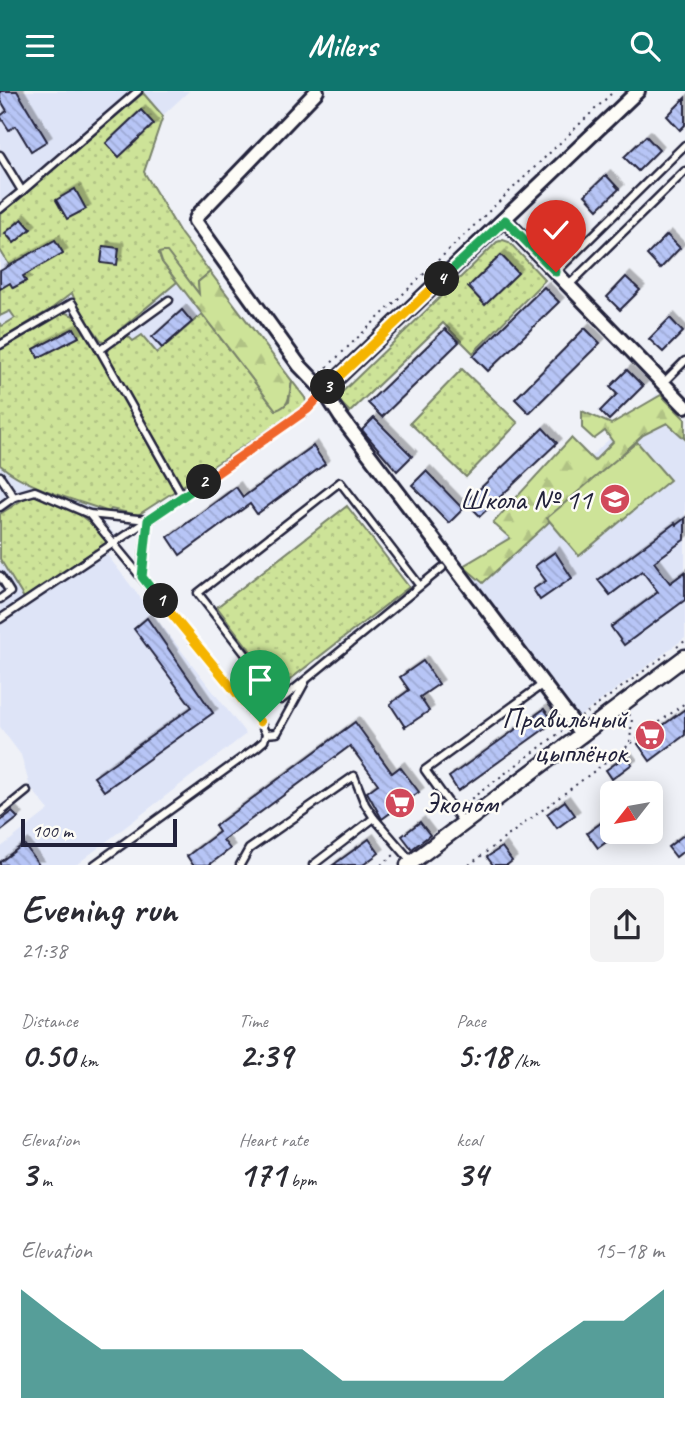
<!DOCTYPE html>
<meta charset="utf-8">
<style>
:root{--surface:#fff;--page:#f2f2f3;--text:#2b2b33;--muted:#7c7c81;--accent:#0f766e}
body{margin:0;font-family:Caveat,sans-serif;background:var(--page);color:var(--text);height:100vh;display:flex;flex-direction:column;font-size:26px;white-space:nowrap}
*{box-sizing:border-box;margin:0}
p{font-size:23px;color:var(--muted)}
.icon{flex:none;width:38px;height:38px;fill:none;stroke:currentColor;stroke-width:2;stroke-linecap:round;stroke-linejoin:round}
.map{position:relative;height:774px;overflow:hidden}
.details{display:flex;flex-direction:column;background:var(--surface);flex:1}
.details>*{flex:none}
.needle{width:46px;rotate:239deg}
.controls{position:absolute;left:600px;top:690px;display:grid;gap:14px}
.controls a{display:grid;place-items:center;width:63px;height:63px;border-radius:10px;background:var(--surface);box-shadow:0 4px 18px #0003;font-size:35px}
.scale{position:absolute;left:21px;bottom:18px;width:156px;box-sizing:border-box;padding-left:7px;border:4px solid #22223b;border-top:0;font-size:19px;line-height:24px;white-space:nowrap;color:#22223b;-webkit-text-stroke:5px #fdfcf7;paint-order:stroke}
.pin{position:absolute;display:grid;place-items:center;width:60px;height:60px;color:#fff;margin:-72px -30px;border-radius:50% 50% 50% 0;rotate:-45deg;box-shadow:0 0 7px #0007}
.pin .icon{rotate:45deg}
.km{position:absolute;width:35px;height:35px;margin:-18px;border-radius:50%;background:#222;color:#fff;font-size:19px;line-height:35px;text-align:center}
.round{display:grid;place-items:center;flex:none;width:74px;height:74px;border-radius:10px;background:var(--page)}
.head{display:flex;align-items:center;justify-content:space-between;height:119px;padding:0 21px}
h1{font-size:38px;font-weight:600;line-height:52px}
.figures{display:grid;grid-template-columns:repeat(3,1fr);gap:10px;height:119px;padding:7px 21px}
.figures div{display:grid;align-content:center}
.figures b{font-size:35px;font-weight:600}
.figures small{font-size:19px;font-weight:400}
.figures p{font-size:19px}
.chart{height:196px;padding:14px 21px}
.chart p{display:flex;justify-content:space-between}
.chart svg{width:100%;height:126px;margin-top:7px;fill:var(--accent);opacity:.7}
header{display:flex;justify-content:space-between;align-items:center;height:91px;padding:0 21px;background:var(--accent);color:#fff;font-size:32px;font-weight:600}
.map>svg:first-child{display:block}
.built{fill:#dee4f7}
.grass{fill:url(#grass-dots);stroke:#78826a;stroke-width:2}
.forest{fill:url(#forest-firs);stroke:#78826a;stroke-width:2}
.pitch{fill:#cde398;stroke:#78826a;stroke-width:2}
.building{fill:url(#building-back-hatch);stroke:#22223b;stroke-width:2;filter:url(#shadow)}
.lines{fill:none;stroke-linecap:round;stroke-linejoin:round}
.service-casing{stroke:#22223b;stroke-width:11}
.minor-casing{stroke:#22223b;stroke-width:18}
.tertiary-casing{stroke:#22223b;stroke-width:19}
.path{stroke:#22223b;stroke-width:2;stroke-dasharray:2 5;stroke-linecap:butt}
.service{stroke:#fdfcf7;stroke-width:6}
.minor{stroke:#fdfcf7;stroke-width:12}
.tertiary{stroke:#fdfcf7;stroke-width:14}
.split-1-casing{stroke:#fff;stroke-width:14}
.split-2-casing{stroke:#fff;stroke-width:14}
.split-3-casing{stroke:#fff;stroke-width:14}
.split-4-casing{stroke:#fff;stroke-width:14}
.split-5-casing{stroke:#fff;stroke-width:14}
.split-1{stroke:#f5b400;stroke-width:9}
.split-2{stroke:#22a559;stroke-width:9}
.split-3{stroke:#f0652b;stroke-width:9}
.split-4{stroke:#f5b400;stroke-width:9}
.split-5{stroke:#22a559;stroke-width:9}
.labels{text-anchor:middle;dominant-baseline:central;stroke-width:5;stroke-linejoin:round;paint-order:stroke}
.poi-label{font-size:30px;fill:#22223b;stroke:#fdfcf7;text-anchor:end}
</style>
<header><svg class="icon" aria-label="menu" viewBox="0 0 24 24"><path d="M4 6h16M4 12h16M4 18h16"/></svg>Milers<svg class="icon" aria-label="search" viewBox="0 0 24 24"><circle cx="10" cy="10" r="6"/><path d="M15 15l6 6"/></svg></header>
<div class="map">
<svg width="685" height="774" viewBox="0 0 685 774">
<defs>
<pattern id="grass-dots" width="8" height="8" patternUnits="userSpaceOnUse" patternTransform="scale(1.75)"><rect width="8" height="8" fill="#cde398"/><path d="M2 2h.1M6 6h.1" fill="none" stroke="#b0c284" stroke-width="1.8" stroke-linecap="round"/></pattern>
<pattern id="forest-firs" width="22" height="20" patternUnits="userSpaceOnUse" patternTransform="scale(1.75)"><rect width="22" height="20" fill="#cde398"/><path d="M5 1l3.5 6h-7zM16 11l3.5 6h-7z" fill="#b0c284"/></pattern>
<pattern id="building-back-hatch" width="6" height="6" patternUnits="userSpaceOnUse" patternTransform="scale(1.75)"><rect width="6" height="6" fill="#b7c5f6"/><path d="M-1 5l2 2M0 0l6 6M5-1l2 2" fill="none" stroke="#9da9d4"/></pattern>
<filter id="shadow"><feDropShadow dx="4.5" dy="-4.5" stdDeviation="0" flood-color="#0004"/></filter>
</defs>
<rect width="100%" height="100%" fill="#eff1f7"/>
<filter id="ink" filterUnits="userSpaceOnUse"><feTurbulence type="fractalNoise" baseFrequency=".0143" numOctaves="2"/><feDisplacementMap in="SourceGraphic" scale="14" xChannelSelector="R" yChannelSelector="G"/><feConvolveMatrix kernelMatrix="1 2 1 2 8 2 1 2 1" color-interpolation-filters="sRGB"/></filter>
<g filter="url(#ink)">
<!-- built -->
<g class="built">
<path d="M0,0H189L160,27L144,81L181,143L305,307L307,314L138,424L111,419L104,431L116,445L101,456L246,643L76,774H0V757L49,719L30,696L21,664L0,636Z"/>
<path d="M657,303L685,332V547L576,628L465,484Z"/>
</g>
<!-- grass -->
<g class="grass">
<path d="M143,2L163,25L144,81L181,143L210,181L198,191L200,204L167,162L159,163L162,171L177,191L105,251L101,249L78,217L72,202L51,218L0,249V233L2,235L15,227L10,220L0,225V198L10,192L13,197L26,190L23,185L63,162L55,149L10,175L0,159V124Z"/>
<path d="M503,149L509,151L545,189L473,262L443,232L350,321L336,307L497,151Z"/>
<path d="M63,221L77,226L84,235L175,400L138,424L111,418L109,421C74,408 29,398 0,374V257Z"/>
<path d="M202,223L276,319L289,311L292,290L305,307L307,314L181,396L107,264L110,256L128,245L133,250L142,244L157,262Z"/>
<path d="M462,278L518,332L466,386L410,332Z"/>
<path d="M30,404C62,407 87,427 109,450L24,507L0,468V423Z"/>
<path d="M347,415L409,496L279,597L217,516Z"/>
</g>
<!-- forest -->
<g class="forest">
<path d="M163,161H167L199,203L198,191L210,181L292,290C288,304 292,314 276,319L162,171L159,162Z"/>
<path d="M661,304L685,328V348L667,332L643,344L483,492L463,475L510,447L493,432L571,347L594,370L613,351L605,340L594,348L582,337V320L611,333Z"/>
</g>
<!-- pitch -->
<path class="pitch" d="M637,351L670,389L579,465L547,427Z"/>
<!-- building -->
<g class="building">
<path d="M0,0H17L47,50L31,60L16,35L9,39L0,25L7,20L0,8Z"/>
<path d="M685,7V34L680,39L667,25Z"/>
<path d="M141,19L154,33L119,66L106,52Z"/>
<path d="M646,45L659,59L638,80L624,66Z"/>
<path d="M606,84L619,98L598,118L585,104Z"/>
<path d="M75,98L86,118L67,128L56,109Z"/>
<path d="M564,123L578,137L557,157L544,144Z"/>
<path d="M22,128L31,138L14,152L5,142Z"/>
<path d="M667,144L680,157L660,178L647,164Z"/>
<path d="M55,149L63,162L23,185L26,190L13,197L10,192L0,198V180Z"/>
<path d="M103,155L119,157L117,174L101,172Z"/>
<path d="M501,164L518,182L485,214L468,196Z"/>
<path d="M626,186L640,199L620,219L607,206Z"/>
<path d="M544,196L559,211L488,280L473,265Z"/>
<path d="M182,219L192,231L162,257L152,246Z"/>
<path d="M670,227L683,241L663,261L649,248Z"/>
<path d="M74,237L79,246L38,267L34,258Z"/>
<path d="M585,237L600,252L529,322L515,308Z"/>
<path d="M445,238L459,251L382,326L368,312Z"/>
<path d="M627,279L643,295L609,329L600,320L617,303L610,296Z"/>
<path d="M374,327L412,365L397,380L362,339Z"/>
<path d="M543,337L557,352L480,425L466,411Z"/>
<path d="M313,355L325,373L257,423L250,413L180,464L168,446L236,396L243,406Z"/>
<path d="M426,380L463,418L449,432L412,394Z"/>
<path d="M685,427V448L654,471L670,492L685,481V509L624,554L611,536L658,501L642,480L610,504L598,489L675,432L676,434Z"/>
<path d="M555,461L572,487L540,509L533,498L546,490L535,475Z"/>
<path d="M147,527L213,622L104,700L94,686L192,616L134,538Z"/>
<path d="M423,570L439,593L420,606L429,620L405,636L390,613L409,599L400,586Z"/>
<path d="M544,618L554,631L458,700L449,686Z"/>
<path d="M685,618V644L650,670L638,653Z"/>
<path d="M355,631L392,682L400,676L419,701L382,728L367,701L378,693L350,655L223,749L230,758L209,774H193L187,765L219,741L215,735Z"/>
<path d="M626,665L632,673L612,688L606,679Z"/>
<path d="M565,710L575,724L557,737L547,723Z"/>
<path d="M12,721L18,727L0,741V730Z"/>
<path d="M605,729L616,744L598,757L587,742Z"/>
<path d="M420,731L430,744L412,758L402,745Z"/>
<path d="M685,743V759L676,766L668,756Z"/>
<path d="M369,748L379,762L363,774H333Z"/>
<path d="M24,753L39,774H0V771Z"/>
<path d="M502,756L512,770L507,774H493L487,766Z"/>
</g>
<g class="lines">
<!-- service casing -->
<g class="service-casing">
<g id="service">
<path d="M0,64L22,100L0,118"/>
<path d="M22,100L138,0"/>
<path d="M556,181L685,54"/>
<path d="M569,194L685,80"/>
<path d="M169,209L100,259L183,406"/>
<path d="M0,254L72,212L100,259"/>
<path d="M663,292L685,270"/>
<path d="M0,385L14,406L35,400L89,423L148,429L308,318L324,300"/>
<path d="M0,416L14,406"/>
<path d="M89,423L141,486"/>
<path d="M0,485L10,501L0,508"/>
<path d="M420,495L340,391L198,502L281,609C335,565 388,521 442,477"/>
<path d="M0,528L148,429"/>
<path d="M266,643L277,642L305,591"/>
<path d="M0,722L27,700"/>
<path d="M463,732L425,679L543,593"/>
<path d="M94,774L257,656L264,650L266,643L260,631L141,486L148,429"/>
<path d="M240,774L249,758L354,685L365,713L374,727"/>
<path d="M313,774L374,727L412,771"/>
</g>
</g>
<!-- minor casing -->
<g class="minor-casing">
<g id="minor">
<path d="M317,0L198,124L195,130L299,274L324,300L340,325L582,644"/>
<path d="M505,129L685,315"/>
<path d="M324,300L638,0"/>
</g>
</g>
<!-- tertiary casing -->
<g class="tertiary-casing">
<path id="tertiary" d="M408,774L685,566"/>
</g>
<!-- path -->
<g class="path">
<path d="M322,281L614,0"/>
<path d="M677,556L685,550"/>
<path d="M629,623L632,627L630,651"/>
<path d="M581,626L667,563"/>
<path d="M460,716L562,640"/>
<path d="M381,774L394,764"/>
<path d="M469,774L685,612"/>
</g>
<!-- service -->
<use href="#service" class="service"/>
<!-- minor -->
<use href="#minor" class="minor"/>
<!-- tertiary -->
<use href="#tertiary" class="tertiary"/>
</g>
</g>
<g class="lines" filter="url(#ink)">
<!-- split-1 casing -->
<g class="split-1-casing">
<path id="split-1" d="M161,510L260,631"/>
</g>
<!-- split-2 casing -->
<g class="split-2-casing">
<path id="split-2" d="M161,510L142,486L148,429L204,391"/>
</g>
<!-- split-3 casing -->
<g class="split-3-casing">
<path id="split-3" d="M204,391L308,318L328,296"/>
</g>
<!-- split-4 casing -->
<g class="split-4-casing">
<path id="split-4" d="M328,296L442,188"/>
</g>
<!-- split-5 casing -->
<g class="split-5-casing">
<path id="split-5" d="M442,188L505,129L556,181"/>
</g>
<!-- split-1 -->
<use href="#split-1" class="split-1"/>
<!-- split-2 -->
<use href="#split-2" class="split-2"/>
<!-- split-3 -->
<use href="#split-3" class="split-3"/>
<!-- split-4 -->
<use href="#split-4" class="split-4"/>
<!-- split-5 -->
<use href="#split-5" class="split-5"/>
</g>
<!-- icons -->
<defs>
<g id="school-disc" transform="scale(1.575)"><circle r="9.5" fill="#d1495b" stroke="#fdfcf7"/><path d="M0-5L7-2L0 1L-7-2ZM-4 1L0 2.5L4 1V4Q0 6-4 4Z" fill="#fff"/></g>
<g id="supermarket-disc" transform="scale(1.575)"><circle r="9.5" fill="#d1495b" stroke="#fdfcf7"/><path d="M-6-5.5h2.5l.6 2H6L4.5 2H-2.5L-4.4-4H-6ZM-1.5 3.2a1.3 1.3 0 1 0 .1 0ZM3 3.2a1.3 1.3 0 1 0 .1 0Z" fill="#fff"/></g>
</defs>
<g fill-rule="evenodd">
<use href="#school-disc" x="615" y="408"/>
<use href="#supermarket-disc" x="650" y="644"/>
<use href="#supermarket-disc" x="400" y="712"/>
</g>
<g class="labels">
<!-- poi labels -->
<g class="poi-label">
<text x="592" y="408">Школа № 11</text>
<text x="627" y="627">Правильный<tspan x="627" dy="34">цыплёнок</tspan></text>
<text x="423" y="712" text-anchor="start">Эконом</text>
</g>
</g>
</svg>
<div class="controls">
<a><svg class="needle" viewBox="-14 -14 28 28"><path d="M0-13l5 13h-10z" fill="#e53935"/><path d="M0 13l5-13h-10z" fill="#7c7c81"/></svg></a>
</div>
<div class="scale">100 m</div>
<div class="pin" style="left:260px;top:631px;background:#1e9e55"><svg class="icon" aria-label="arrive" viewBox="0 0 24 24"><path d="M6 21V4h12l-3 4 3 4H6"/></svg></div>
<div class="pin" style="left:556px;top:181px;background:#d93025"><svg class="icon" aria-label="check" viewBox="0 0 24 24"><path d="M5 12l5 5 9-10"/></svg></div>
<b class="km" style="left:161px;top:510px">1</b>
<b class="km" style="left:204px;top:391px">2</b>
<b class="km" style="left:328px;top:296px">3</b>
<b class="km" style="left:442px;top:188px">4</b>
</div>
<section class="details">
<div class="head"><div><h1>Evening run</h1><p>21:38</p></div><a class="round"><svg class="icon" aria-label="share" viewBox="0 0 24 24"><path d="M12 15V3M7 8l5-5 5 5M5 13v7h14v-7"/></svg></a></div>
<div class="figures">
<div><p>Distance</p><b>0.50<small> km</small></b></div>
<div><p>Time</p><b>2:39</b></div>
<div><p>Pace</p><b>5:18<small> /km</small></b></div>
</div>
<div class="figures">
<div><p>Elevation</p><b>3<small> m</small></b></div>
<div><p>Heart rate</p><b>171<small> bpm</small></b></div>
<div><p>kcal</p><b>34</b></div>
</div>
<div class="chart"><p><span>Elevation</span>15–18 m</p>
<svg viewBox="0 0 160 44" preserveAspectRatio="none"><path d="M0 44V6L10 17L20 27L30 27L40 27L50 27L60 27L70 27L80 38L90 38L100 38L110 38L120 38L130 27L140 17L150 17L160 6V44z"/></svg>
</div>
</section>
